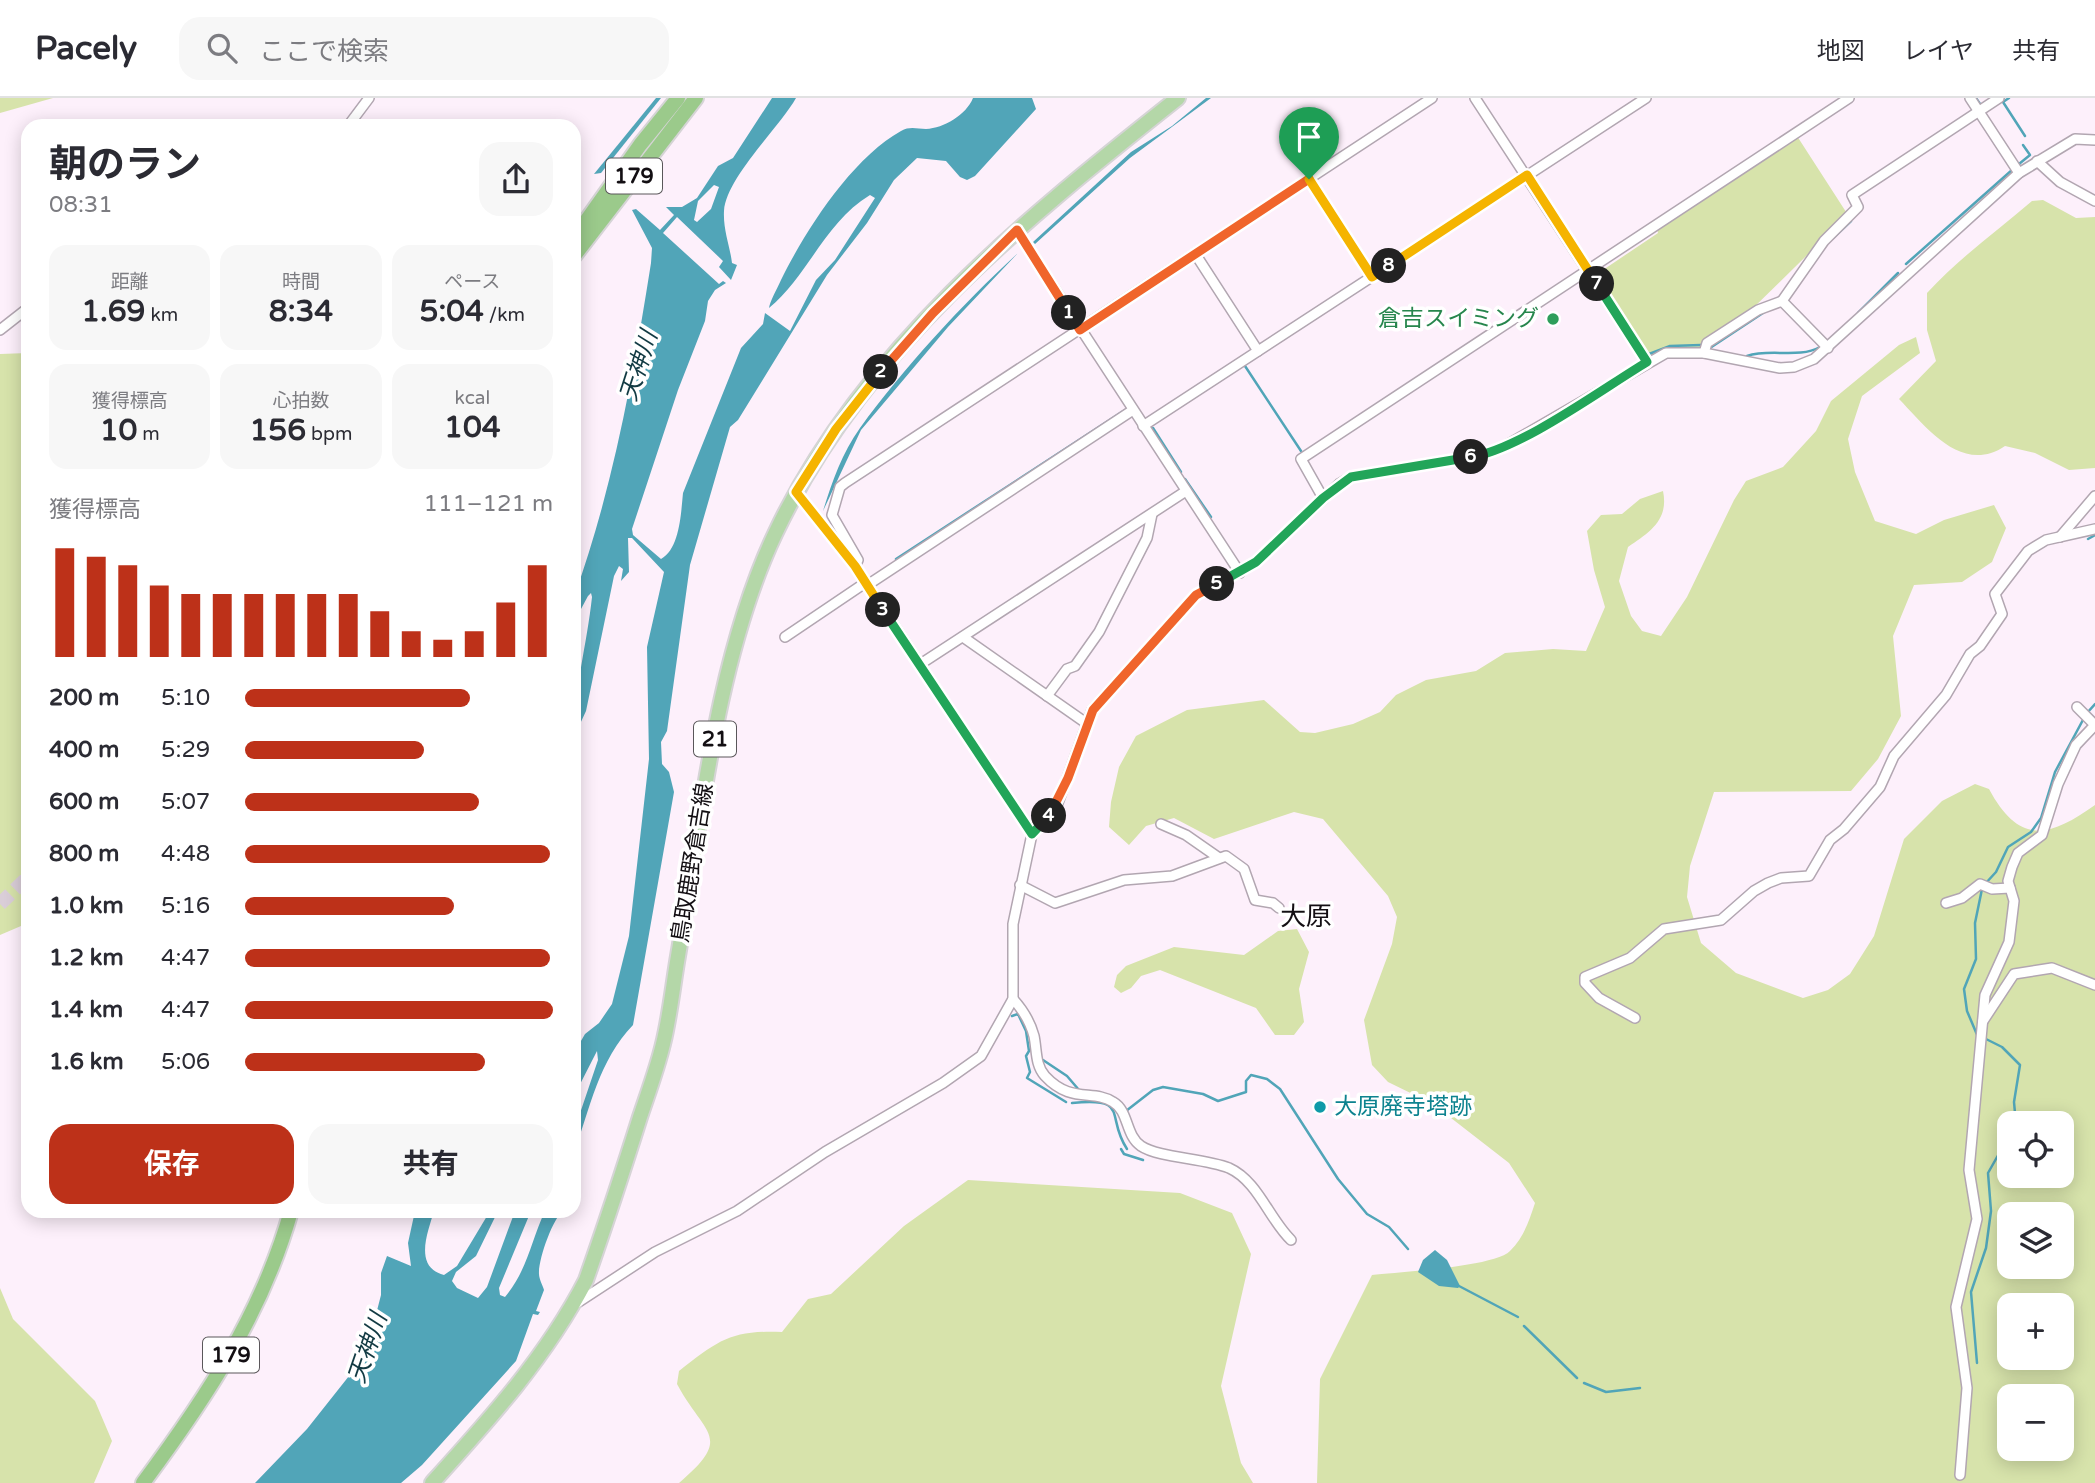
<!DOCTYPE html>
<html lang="ja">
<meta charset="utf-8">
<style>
:root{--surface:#fff;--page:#f7f7f7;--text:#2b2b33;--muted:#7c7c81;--line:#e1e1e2;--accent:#bd3119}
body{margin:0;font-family:"Varela Round","Noto Sans JP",sans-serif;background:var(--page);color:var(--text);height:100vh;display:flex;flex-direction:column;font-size:26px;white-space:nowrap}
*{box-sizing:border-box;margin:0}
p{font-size:23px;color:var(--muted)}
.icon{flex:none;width:38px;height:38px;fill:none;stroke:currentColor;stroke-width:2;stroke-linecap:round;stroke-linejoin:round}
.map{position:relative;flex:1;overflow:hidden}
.details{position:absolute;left:21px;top:21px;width:560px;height:1099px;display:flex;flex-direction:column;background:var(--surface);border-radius:21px;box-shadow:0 4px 18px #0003}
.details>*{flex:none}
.fabs{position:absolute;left:1997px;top:1013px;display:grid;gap:14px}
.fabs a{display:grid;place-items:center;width:77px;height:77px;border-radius:14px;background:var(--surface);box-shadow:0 4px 18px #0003;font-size:35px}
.pin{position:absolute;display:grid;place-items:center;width:60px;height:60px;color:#fff;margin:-72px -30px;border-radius:50% 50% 50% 0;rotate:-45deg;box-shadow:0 0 7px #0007}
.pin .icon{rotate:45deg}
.km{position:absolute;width:35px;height:35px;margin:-18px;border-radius:50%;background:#222;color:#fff;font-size:19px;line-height:35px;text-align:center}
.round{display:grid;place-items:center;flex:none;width:74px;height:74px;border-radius:21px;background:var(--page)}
.headline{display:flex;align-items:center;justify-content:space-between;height:119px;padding:0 28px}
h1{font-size:38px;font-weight:700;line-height:52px}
.figures{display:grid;grid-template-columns:repeat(3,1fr);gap:10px;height:119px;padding:7px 28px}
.figures div{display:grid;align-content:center;border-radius:18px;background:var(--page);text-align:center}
.figures b{font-size:30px;font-weight:700}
.figures small{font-size:19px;font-weight:400}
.figures p{font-size:19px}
.chart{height:196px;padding:14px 28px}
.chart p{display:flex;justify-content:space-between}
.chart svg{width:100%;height:126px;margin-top:7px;stroke:var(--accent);stroke-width:6}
.primary-button{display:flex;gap:14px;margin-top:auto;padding:14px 28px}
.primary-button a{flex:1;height:80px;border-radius:21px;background:var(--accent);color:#fff;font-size:28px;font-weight:700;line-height:80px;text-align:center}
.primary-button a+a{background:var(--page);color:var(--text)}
ul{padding:0 28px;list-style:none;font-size:23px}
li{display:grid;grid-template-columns:112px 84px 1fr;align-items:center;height:52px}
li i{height:18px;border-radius:9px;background:var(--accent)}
header{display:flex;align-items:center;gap:42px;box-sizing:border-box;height:98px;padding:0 35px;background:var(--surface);border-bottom:2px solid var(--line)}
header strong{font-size:33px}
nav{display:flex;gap:38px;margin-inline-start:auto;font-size:24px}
.search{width:490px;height:63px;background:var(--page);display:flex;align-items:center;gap:18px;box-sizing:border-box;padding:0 24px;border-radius:21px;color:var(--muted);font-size:26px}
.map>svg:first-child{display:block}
.green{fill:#d7e3ab;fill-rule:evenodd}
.water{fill:#51a5b8;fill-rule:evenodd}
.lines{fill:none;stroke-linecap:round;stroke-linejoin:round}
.stream{stroke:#51a5b8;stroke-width:2.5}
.trunk-tunnel{stroke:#daced8;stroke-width:14;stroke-dasharray:14 7;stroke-linecap:butt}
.minor-casing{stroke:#b2a6b1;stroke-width:12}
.primary-casing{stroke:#d5d4d5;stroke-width:18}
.trunk-casing{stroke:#d5d4d5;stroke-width:18}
.minor{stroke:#fff;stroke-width:9}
.primary{stroke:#b4d7a8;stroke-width:14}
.trunk{stroke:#9bca8b;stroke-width:14}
.split-1-casing{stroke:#fff;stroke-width:14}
.split-2-casing{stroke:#fff;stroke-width:14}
.split-3-casing{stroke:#fff;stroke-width:14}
.split-4-casing{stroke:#fff;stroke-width:14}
.split-5-casing{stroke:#fff;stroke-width:14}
.split-6-casing{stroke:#fff;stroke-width:14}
.split-7-casing{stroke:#fff;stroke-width:14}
.split-8-casing{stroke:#fff;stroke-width:14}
.split-9-casing{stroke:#fff;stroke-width:14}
.split-1{stroke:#f0652b;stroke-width:9}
.split-2{stroke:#f0652b;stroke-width:9}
.split-3{stroke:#f5b400;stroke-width:9}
.split-4{stroke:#22a559;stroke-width:9}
.split-5{stroke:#f0652b;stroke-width:9}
.split-6{stroke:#22a559;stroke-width:9}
.split-7{stroke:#22a559;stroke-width:9}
.split-8{stroke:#f5b400;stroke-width:9}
.split-9{stroke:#f5b400;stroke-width:9}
.leisure-dot{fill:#2e9e5b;stroke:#fff;stroke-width:2.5}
.culture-dot{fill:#0f9aa8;stroke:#fff;stroke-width:2.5}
.labels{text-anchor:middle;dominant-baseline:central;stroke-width:7;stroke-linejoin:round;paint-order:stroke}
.shield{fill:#fff;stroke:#5a575a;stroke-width:2}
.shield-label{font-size:21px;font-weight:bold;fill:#130f13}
.leisure-label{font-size:23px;fill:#27864d;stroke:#fff;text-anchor:end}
.street-label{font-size:23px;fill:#130f13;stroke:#fff}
.culture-label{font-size:23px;fill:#0d838f;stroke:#fff;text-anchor:start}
.water-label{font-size:24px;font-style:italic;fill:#123a43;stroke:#fff}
.quarter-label{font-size:26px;fill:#130f13;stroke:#fff}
</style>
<header>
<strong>Pacely</strong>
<div class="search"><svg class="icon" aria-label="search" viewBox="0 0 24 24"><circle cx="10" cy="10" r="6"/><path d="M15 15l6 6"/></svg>ここで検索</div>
<nav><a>地図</a><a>レイヤ</a><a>共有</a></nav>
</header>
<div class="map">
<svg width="2095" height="1385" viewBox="0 0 2095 1385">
<rect width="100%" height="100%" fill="#fdf0fb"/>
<!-- green -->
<g class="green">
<path d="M0,0H53L0,15Z"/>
<path d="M1797,38L1848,117L1746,217L1700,250H1678L1647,259L1597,176L1658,135L1657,131Z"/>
<path d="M2043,102L2076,120L2095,119V370L2069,372L2035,355L2005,348C1962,377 1927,330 1899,301L1936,263L1927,232V195C1959,160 1996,134 2032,103Z"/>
<path d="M1916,239L1920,255L1862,298L1848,341L1855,374L1875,423L1916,436L1944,422L1994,407L2006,430L1992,464L1962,484L1914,487L1893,538L1901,618L1878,661L1851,693L1714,694L1690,768L1687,799L1701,845L1736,875L1803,900L1828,892L1850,876L1874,838L1904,741L1942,703L1975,686L1989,691C2019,747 2049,740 2095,707V1385H1317L1320,1281L1372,1177C1399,1174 1494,1169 1510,1153C1524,1139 1529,1123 1535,1105L1509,1065L1433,1006L1388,984L1372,967L1364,922L1392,846L1397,819L1388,798L1323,721L1294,714L1214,741L1174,720L1146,728L1129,747L1109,729L1111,704L1119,669L1136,638L1187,612L1264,602L1300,634L1315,635L1353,626L1380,614L1396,597L1426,582L1476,573L1505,555L1553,551L1586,553L1605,509L1594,472L1587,433L1601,417L1622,416L1640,401L1663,393C1669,422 1650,434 1628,449L1619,483L1631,518L1642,533L1661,538L1687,499L1734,402L1746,383L1783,369L1816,333L1831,303L1899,247ZM2009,1026H2062V1078H2009ZM2009,1116H2062V1169H2009ZM2009,1208H2062V1260H2009ZM2009,1298H2062V1351H2009Z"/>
<path d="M28,255V825L0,837V256Z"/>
<path d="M1297,831L1309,854L1299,891L1304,924L1294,937H1275L1256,910L1160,872L1141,878L1131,890L1121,895L1114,889L1117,877L1126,868L1174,849L1244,857L1278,833Z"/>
<path d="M968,1082L1180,1095L1232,1115L1251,1156L1221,1288L1241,1365L1253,1385H679C734,1338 705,1338 677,1286L679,1273C719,1242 731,1232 782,1234L808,1201L831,1196L904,1128Z"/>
<path d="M0,1190L13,1221L95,1303L112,1343L94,1385H0Z"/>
</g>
<!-- water -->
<g class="water">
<path d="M656,0H661L601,75L594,76Z"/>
<path d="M772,0H796C779,30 726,80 724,113C723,132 730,148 732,165L737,167L731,182L719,169L723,163L677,119L663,135L719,186L723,183L726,185L715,192L708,203L705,223L678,292L632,431L633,437L661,461C680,451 681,414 683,395L741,250L763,226L765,215L790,233L816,182L835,162L875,100L870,97C825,124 808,178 769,210C770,203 777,191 781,182C805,133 852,60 901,33C910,28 917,31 926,31C944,30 966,17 973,0H1032L1036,11L975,78L967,82L960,79L946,63L917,60L894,82L867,125L827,177L738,322L730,329L690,467L667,633L661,644L662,666L669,674L674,694L633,927C599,962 590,1010 574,1055V1033L598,962L597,953L574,998V955L585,936L599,925L612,906L629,838L649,661L647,549L664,474L632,440H628L629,474L621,483L623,471L619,468L614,478L586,613L574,639C574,591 587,546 592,499L591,495L588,498L574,524V499C613,390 633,279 651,165L652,150L632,112L636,111L660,132L674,117L666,109H682L697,100L718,68L733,60ZM714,87L719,89L711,111L697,124L694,122L698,103Z"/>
<path d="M1206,0H1211L1130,60L1035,146L1033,144L1131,54L1172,28Z"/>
<path d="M1018,155L948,229L861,332L823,413C832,384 842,355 860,330C902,272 964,204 1018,155Z"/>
<path d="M415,1113H434C428,1134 413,1169 444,1177L457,1168L490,1113H498L476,1158L456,1174L452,1183L457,1190L478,1200L487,1189L515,1113H531L499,1190L500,1197L505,1199C527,1173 531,1143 545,1113H563C553,1120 538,1162 539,1176C539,1181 543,1188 544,1192L536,1213L540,1214L538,1217L533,1216L516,1263L422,1367L401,1385H255L307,1331L349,1278L372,1232L381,1197V1175L387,1158L411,1168L408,1145Z"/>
<path d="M1435,1152L1447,1162L1460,1188L1458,1190L1439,1188L1418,1174L1423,1162Z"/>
</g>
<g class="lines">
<!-- stream -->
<g class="stream">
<path d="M1976,0L1980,6"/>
<path d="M2009,0L2003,4L2025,38"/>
<path d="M2019,66L2030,57L2023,47"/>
<path d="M1833,140L1851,123"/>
<path d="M1906,166L2012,72"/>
<path d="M1858,215L1898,175"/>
<path d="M1710,250L1766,213"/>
<path d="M1649,256L1670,248L1701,247"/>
<path d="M1747,258C1770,250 1798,261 1820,249"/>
<path d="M1245,268L1301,353"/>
<path d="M1153,330L1181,374"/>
<path d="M1185,381L1211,419"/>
<path d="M2088,441L2095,437"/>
<path d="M896,461L1125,312"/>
<path d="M2087,615L2095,606"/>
<path d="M1985,786L1996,774L2008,749L2031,734L2041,720L2055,674L2084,620"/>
<path d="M1012,918L1018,916L1026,933L1029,953L1026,958L1030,974L1027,980L1066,1004"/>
<path d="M1978,939L1967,913L1964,891L1976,861L1975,825L1982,791"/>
<path d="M1986,941L2002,949L2020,967L2014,1004L2016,1026"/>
<path d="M1043,962L1067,978L1079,992"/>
<path d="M1072,1005C1131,999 1105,1018 1127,1051"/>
<path d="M1126,1013L1153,992L1163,989L1203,996L1218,1003L1246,994V983L1251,977L1267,981L1280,991L1338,1081L1367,1116L1389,1129L1408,1151"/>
<path d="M1121,1051L1124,1056L1143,1062"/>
<path d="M1459,1188L1518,1219"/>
<path d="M1524,1228L1577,1280"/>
<path d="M1977,1265L1971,1194L1986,1150L1991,1113L1988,1075L2009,1038"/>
<path d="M1584,1285L1606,1294L1640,1290"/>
</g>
<!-- trunk-tunnel -->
<path class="trunk-tunnel" d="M0,806L28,779"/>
<!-- minor casing -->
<g class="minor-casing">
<g id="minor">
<path d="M1475,0L1647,264"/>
<path d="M1970,0L2019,75"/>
<path d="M348,28L369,0"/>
<path d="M2037,63L2060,84L2095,103"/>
<path d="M1309,81L1372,179"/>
<path d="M1017,133L1240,475"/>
<path d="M1196,157L1258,253"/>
<path d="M1782,203L1824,143L1858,109L1852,97L1999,0"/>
<path d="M0,232L28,210"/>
<path d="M1704,255L1707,245L1758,212L1782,203L1828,250"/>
<path d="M1143,328L1646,0"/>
<path d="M796,394L855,468L1032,736"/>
<path d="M1323,400L1301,361L1849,0"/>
<path d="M2060,439L2095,398"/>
<path d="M855,468L858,462L832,417L840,389L845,385L1432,0"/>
<path d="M866,488L1133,312"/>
<path d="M785,539L865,485"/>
<path d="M963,539L1086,625"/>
<path d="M919,567L1186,393"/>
<path d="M1047,598L1067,571L1075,568L1099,534L1147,440L1152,416"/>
<path d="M2077,609L2095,627"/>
<path d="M1161,726L1186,737L1219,760"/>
<path d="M1020,787L1055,805L1124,782L1172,778L1226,758L1244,771L1255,802L1273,805L1279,810"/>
<path d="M1946,805L1962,800L1980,786L1992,791L2010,790"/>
<path d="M1013,901C1023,912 1030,923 1034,938C1037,952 1035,967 1045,978C1071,1006 1093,991 1113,1004C1129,1013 1125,1037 1141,1048C1159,1060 1204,1060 1229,1070C1258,1083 1269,1121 1291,1142"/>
<path d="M1635,920L1599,900L1585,885V879L1630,860L1664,831L1721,822L1754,793L1768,785L1781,780L1809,778L1830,742L1844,731L1880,689L1894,658L1946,597L1970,556L1980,548L2002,516L1995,496L2028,453L2046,442L2095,431"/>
<path d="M1983,923L2014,876L2052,870L2095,887"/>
<path d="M574,1207L655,1154L737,1113L825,1054L943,985L981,958L1013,901V826L1032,736L1058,705L1092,612L1196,497L1256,464L1339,386L1351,379L1479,358L1500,351L1666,255H1704L1780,270L1794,269L1814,261L2019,75L2075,41L2095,42"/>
<path d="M1960,1377L1967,1290L1956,1209L1977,1121L1969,1072L1985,897L2009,844L2014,803L2008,783L2012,769L2018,755L2042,737L2058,686L2076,647L2095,627"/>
</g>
</g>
<!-- primary casing -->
<g class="primary-casing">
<path id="primary" d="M432,1385C489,1322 547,1258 586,1182C605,1128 623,1073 640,1019C648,995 657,971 663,946C670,918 673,887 678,858C701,722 716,561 775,436C861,253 1024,122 1178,0"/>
</g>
<!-- trunk casing -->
<g class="trunk-casing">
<g id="trunk">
<path d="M574,140L640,47L678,0"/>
<path d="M574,158L696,0"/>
<path d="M143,1385C206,1300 262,1216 291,1113"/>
</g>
</g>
<!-- minor -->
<use href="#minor" class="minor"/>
<!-- primary -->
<use href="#primary" class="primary"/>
<!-- trunk -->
<use href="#trunk" class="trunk"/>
</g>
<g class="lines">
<!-- split-1 casing -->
<g class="split-1-casing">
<path id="split-1" d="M1069,215L1080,232L1309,81"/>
</g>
<!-- split-2 casing -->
<g class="split-2-casing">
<path id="split-2" d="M881,274L933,215L1017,132L1069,215"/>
</g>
<!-- split-3 casing -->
<g class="split-3-casing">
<path id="split-3" d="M881,274L836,331L796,394L855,468L883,512"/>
</g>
<!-- split-4 casing -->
<g class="split-4-casing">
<path id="split-4" d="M883,512L1032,736L1049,718"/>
</g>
<!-- split-5 casing -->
<g class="split-5-casing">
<path id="split-5" d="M1049,718L1068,680L1093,612L1196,497L1217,486"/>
</g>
<!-- split-6 casing -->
<g class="split-6-casing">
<path id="split-6" d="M1217,486L1256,464L1323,400L1351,379L1471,359"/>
</g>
<!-- split-7 casing -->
<g class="split-7-casing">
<path id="split-7" d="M1471,359C1521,351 1602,291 1647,264L1597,186"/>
</g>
<!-- split-8 casing -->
<g class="split-8-casing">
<path id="split-8" d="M1389,168L1527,77L1597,186"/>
</g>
<!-- split-9 casing -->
<g class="split-9-casing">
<path id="split-9" d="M1309,81L1372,179L1389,168"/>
</g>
<!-- split-1 -->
<use href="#split-1" class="split-1"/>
<!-- split-2 -->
<use href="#split-2" class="split-2"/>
<!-- split-3 -->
<use href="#split-3" class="split-3"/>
<!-- split-4 -->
<use href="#split-4" class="split-4"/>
<!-- split-5 -->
<use href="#split-5" class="split-5"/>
<!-- split-6 -->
<use href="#split-6" class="split-6"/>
<!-- split-7 -->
<use href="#split-7" class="split-7"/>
<!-- split-8 -->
<use href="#split-8" class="split-8"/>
<!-- split-9 -->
<use href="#split-9" class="split-9"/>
</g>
<!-- markers -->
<circle class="leisure-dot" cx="1553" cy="221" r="7"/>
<circle class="culture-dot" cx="1320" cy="1009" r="7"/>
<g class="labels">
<!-- shield labels -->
<g class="shield">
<rect x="606" y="60.5" width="56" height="35" rx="5"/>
<rect x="694" y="623.5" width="42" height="35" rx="5"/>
<rect x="203" y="1239.5" width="56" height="35" rx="5"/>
</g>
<g class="shield-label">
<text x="634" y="78">179</text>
<text x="715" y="641">21</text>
<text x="231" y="1257">179</text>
</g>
<!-- leisure labels -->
<g class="leisure-label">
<text x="1539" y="221">倉吉スイミング</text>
</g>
<!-- street labels -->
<g class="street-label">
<text transform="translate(693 765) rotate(-81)">鳥取鹿野倉吉線</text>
</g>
<!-- culture labels -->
<g class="culture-label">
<text x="1334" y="1009">大原廃寺塔跡</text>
</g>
<!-- water labels -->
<g class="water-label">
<text transform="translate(639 268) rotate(-72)">天神川</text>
<text transform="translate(368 1250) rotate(-71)">天神川</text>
</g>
<!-- quarter labels -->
<g class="quarter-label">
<text x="1306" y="818">大原</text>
</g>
</g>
</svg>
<div class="fabs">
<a><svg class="icon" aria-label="locate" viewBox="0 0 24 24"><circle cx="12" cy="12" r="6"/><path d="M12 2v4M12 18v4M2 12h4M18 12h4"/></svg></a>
<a><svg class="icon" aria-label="layers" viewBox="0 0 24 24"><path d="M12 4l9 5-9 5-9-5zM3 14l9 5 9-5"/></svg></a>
<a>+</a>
<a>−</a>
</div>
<div class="pin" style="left:1309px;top:81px;background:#1e9e55"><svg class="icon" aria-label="arrive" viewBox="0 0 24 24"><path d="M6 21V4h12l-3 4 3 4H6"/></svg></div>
<b class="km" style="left:1069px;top:215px">1</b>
<b class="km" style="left:881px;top:274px">2</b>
<b class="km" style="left:883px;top:512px">3</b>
<b class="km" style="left:1049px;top:718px">4</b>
<b class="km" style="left:1217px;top:486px">5</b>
<b class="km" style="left:1471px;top:359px">6</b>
<b class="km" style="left:1597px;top:186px">7</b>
<b class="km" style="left:1389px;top:168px">8</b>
<section class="details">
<div class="headline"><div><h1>朝のラン</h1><p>08:31</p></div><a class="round"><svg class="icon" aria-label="share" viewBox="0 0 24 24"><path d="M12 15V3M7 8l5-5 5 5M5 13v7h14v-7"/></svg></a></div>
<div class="figures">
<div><p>距離</p><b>1.69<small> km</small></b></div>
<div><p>時間</p><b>8:34</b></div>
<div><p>ペース</p><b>5:04<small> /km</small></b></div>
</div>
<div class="figures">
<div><p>獲得標高</p><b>10<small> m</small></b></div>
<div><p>心拍数</p><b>156<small> bpm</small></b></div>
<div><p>kcal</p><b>104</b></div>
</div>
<div class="chart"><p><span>獲得標高</span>111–121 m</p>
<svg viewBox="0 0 160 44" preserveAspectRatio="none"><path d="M5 44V6M15 44V9M25 44V12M35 44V19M45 44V22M55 44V22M65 44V22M75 44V22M85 44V22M95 44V22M105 44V28M115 44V35M125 44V38M135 44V35M145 44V25M155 44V12"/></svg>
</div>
<ul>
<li><b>200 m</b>5:10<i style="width:73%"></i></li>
<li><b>400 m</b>5:29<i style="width:58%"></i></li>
<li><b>600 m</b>5:07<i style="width:76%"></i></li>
<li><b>800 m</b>4:48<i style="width:99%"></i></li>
<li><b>1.0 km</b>5:16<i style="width:68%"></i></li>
<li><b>1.2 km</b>4:47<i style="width:99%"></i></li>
<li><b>1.4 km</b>4:47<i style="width:100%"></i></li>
<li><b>1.6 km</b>5:06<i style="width:78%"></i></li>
</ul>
<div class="primary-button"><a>保存</a><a>共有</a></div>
</section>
</div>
